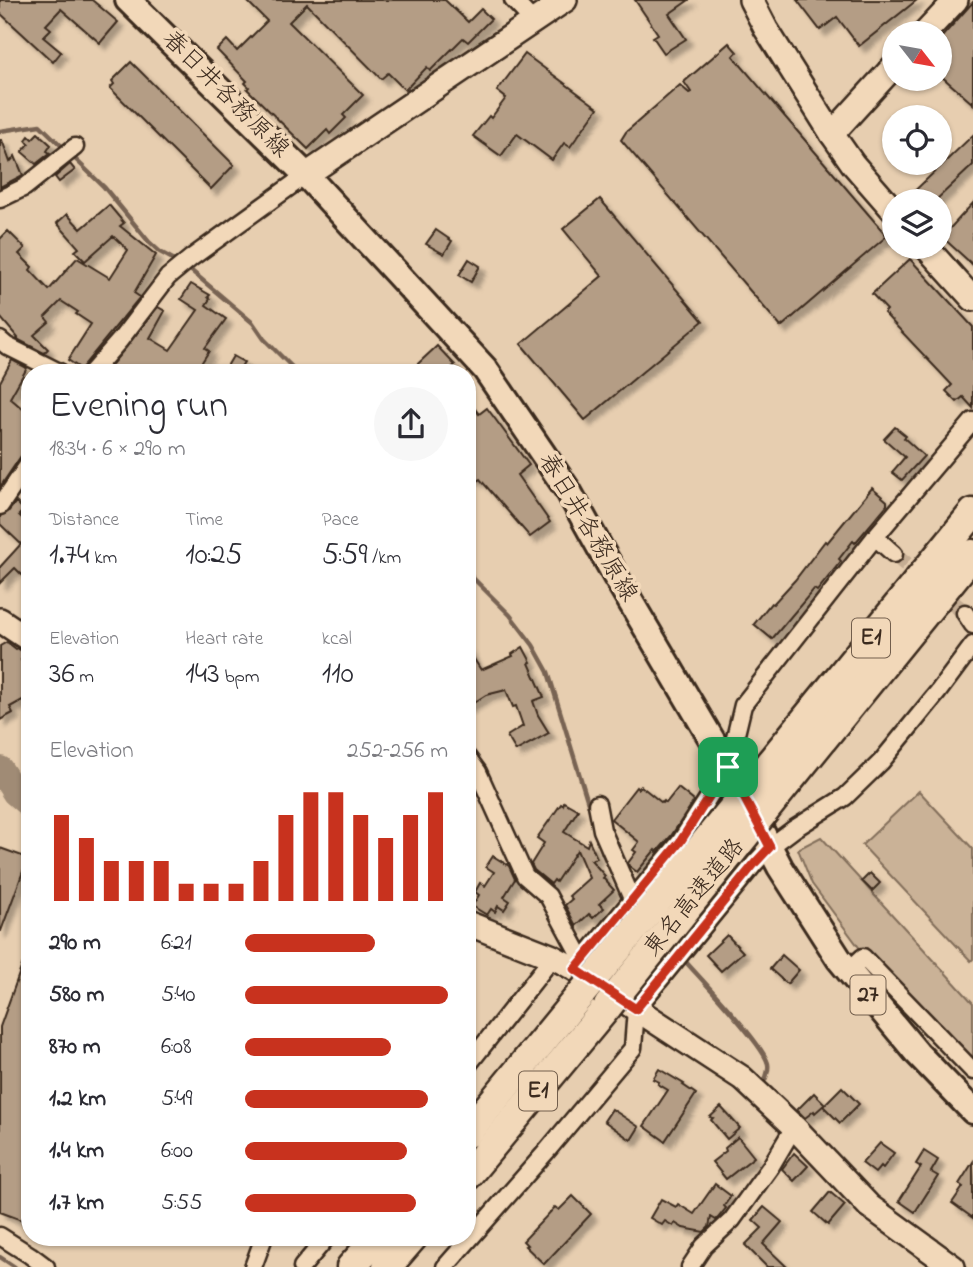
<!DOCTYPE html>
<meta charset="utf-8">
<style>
:root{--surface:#fff;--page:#f7f7f7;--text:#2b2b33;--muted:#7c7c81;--accent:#c8321e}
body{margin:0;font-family:"Indie Flower","Klee One",sans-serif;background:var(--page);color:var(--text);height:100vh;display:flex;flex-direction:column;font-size:26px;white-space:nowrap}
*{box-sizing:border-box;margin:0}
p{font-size:23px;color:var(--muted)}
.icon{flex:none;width:38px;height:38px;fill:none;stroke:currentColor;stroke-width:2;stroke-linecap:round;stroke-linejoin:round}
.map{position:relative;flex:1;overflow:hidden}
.side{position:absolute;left:21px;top:364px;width:455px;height:882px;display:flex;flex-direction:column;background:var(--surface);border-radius:28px;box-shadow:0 2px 5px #0004}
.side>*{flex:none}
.needle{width:46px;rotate:121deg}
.buttons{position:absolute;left:882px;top:21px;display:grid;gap:14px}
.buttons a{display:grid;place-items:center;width:70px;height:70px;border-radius:50%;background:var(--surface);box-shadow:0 2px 5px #0004;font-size:35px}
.pin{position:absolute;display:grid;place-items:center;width:60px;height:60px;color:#fff;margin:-30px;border-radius:14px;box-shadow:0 4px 10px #0006}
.round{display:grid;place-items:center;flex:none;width:74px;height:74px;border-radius:37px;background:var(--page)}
.headline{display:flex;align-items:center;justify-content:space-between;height:119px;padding:0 28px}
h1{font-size:38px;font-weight:600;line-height:52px}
.stats{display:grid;grid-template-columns:repeat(3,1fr);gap:10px;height:119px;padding:7px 28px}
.stats div{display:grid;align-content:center}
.stats b{font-size:30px;font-weight:600}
.stats small{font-size:19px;font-weight:400}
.stats p{font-size:19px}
.chart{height:196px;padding:14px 28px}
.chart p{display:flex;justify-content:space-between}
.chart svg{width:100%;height:126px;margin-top:7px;stroke:var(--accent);stroke-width:6}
ul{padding:0 28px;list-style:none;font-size:23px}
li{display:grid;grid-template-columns:112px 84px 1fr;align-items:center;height:52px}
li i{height:18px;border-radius:9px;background:var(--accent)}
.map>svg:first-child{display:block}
.green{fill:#cab297;stroke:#826e5a;stroke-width:2}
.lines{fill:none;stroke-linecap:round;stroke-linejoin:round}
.stream{stroke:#786452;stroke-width:4.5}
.river{stroke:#a08b74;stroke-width:26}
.building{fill:#b49d85;stroke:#3b2a1e;stroke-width:2;filter:url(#shadow)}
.street-tunnel{stroke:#c5ad93;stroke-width:16;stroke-dasharray:16 8;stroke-linecap:butt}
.street-casing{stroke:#3b2a1e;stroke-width:21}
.secondary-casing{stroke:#3b2a1e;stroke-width:28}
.primary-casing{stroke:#3b2a1e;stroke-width:30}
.highway-casing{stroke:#3b2a1e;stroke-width:33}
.street{stroke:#f2d8b9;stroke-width:16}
.secondary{stroke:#f2d8b9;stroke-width:23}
.primary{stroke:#f2d8b9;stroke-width:24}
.highway{stroke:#f2d8b9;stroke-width:28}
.highway-bridge-casing{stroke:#3b2a1e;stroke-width:33;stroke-linecap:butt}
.highway-bridge{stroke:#f2d8b9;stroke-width:28}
.route-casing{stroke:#fff;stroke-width:14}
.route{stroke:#c8321e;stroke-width:9}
.labels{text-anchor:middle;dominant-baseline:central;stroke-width:7;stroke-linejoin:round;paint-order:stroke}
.shield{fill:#f2d8b9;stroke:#725e4c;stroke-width:2}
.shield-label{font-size:23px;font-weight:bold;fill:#3b2a1e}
.street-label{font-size:24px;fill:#3b2a1e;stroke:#f2d8b9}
</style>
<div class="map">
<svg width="973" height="1267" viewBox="0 0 973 1267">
<defs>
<filter id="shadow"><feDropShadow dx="6" dy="6" stdDeviation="2" flood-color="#0004"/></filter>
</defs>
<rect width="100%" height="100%" fill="#e7ceb0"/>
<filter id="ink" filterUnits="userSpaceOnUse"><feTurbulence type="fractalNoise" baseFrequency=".0143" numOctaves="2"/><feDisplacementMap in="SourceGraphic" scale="14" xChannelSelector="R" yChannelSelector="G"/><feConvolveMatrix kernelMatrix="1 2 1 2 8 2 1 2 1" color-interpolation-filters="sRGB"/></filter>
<g filter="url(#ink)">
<!-- green -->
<g class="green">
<path d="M919,791L973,849V959L971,961L862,845Z"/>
<path d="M821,837L973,1003V1067L864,954L812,884L798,849Z"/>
</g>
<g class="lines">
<!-- stream -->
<g class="stream">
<path d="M0,131L40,125L104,187L149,242L160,252L180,263"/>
<path d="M188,268L253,323L264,339L298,373"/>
<path d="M467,572L510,615L533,645L548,672L590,809"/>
<path d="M600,844L603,854L616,881"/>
<path d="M685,961C700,978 765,1046 768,1064C769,1069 767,1075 765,1080"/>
<path d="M0,1257L15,1267"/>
</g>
<!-- river -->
<path class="river" d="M0,769L15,793L30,806"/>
</g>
<!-- building -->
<g class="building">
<path d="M0,0H92L118,22L100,43L61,9L46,25L51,29L43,37L61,52L53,62L0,13Z"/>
<path d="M246,0H445L468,22L481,9L491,19L468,42L463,38L430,71L427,67L405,90L388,73L381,79L307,4L289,22L363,95L343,115L346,118L330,134L327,130L308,149L247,89L249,87L245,83L247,81L217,50L227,40L237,51L267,21Z"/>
<path d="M635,0H689L669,14L686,39L664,53L653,37L658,34Z"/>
<path d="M797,0H917L859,46L837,17L820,30Z"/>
<path d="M973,2V104L940,75V39Z"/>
<path d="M729,43L737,52L733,56L887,236L781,327L621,140L626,132L680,85L689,93L691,92L684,82Z"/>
<path d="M525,54L598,108L570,147L564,143L552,160L517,134L501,156L473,136L489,116L491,118L506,98L497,91Z"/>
<path d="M131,62L234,165L211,189L110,88L114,84L112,81Z"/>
<path d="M38,133L51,145L47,151L50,153L36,164L22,152L29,144L26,140L29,136L32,139Z"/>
<path d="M973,135V165L935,201H904Z"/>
<path d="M0,140H2L10,162L15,156L23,175L0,187Z"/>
<path d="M70,164L75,170L59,182L55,177Z"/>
<path d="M600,199L703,321L585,420L521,344L602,276L563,229Z"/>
<path d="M973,203V265L942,237Z"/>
<path d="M109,205L124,223L120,226L156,255L134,293L140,297L81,369L68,360L91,324L76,314L78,312L61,301L45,317L49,322L34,335L48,349L44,353L17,339L18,338L0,317V239L8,231L25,248L19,254L32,267L30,270L49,290L77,258L110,278L128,250L113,236L85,261L75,251L79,248L57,223L67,214L81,229Z"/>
<path d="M436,230L452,241L444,254L426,244Z"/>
<path d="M469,259L480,266L471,282L459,275Z"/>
<path d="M910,259L973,327V408L963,397L957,402L946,391L952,385L884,313L887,310L872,294Z"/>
<path d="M191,284L210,295L208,297L210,299L206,305L226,319L205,348L209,351L195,373H119L110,367L158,307L165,311L150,338L170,350L198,310L181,299Z"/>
<path d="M437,346L455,365L446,373H408Z"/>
<path d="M233,356L244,362L237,373H223Z"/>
<path d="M12,360L27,368L10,398L30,415V452L21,456L0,487V382Z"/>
<path d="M487,408L529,465L517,475L550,522L530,537L480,479L477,481L474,476L472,477L467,471V415L475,409L479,414Z"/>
<path d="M895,427L906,436L904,438L924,456L902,480L892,472L905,457L884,439Z"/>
<path d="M872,488L887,501V505L855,543L853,541L839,559L841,561L817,591L814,589L772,639L754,624L771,603L773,604L795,580L825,541L827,543Z"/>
<path d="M16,502L24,510L19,515L30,526V567L22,575L15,568L0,583V567L21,544L0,524V516L8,512Z"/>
<path d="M7,642L16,649L17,648L28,655L21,660L30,676V696L10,707L13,713L0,720V646Z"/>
<path d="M523,647L531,662L529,663L544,697L533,701L538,715L549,733L516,751L507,736L523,726L516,706L513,707L506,690L486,695L467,707V648L481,670L513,656L512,654Z"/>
<path d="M641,786L662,803L664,801L666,803L678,788L694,801L671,836L657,852L655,850L637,872L629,866L628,863L636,852L633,850L639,842L611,819L636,787L638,789Z"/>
<path d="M564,802L578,810L564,832L587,846L589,840L597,858L591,860L605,876L603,878L614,890L599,904L604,908L593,918L589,914L576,926L565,905L572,899L569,896L589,878L577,850L556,882L554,880L551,884L534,870L531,864L544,843L537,838L561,804L563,805Z"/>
<path d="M0,848L28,858L1,931H0Z"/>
<path d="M493,856L509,866L515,879L504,897L510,901L504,910L498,906L495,912L491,909L487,915L472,906L479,895L475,892L480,883L485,886L494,872L486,867Z"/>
<path d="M870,873L880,883L872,891L862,881Z"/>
<path d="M727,935L743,952L721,971L706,955Z"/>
<path d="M28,949L30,950V1223L0,1212V1027Z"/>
<path d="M782,955L799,970L787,984L770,969Z"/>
<path d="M659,1069L684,1084L683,1085L696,1094L665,1141L644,1126L668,1090L658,1084L659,1082L653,1079Z"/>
<path d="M842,1087L859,1104L840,1123L823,1106Z"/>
<path d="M814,1093L825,1104L815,1113L814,1111L805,1118L797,1110Z"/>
<path d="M721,1107L740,1128L727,1139L711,1120L713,1118L710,1117Z"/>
<path d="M612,1109L639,1127L631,1140L604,1121Z"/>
<path d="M738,1137L754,1157L726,1179L712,1162L726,1151L725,1148Z"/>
<path d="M880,1143L894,1153L883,1168L881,1166L875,1173L862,1163Z"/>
<path d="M924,1151L938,1160L931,1172L938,1176L915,1212L899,1201L921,1167L916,1164Z"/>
<path d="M794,1153L808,1166L794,1181L782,1169Z"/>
<path d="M973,1162V1218L952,1203L963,1187L959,1184Z"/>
<path d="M715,1184L731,1196L724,1206L726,1208L718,1218L716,1220L711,1217L709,1227L704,1232L683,1228L675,1223L673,1226L665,1221L662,1225L650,1218L661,1199L676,1207L678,1204L694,1214Z"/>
<path d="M830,1192L845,1205L828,1225L813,1212Z"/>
<path d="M573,1196L591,1214L544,1264L525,1246L527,1245L523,1241L555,1207L559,1210Z"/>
<path d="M764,1207L782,1222L763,1244L787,1267H767L745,1245L762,1228L753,1220Z"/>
</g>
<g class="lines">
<!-- street-tunnel -->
<path class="street-tunnel" d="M894,554L965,613"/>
<!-- street casing -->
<g class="street-casing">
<g id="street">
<path d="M513,0L534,22"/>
<path d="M0,199L25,187L75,147"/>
<path d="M0,340L7,346L61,373"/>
<path d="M91,373L120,340L168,277L191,258L306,175"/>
<path d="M0,506L30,462"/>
<path d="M875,537L894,554"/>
<path d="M965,613L973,625"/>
<path d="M467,757L478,772L525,876L548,896L582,959"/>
<path d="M597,804L602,830L633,901"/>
<path d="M575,969L680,842L728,767L743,705L875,537L973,421"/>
<path d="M848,971L863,957L973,1071"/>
<path d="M467,1066L553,957"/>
<path d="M0,1236L30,1255L46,1267"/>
<path d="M253,1267L264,1237"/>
<path d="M302,1267L327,1237"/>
<path d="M445,1267L546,1152L633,1048L636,1009L755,863L770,847L794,829L845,797L881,762L938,692L973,645"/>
<path d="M690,1267L704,1246L732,1220L771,1166L794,1127"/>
</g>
</g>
<!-- secondary casing -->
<g class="secondary-casing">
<g id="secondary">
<path d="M751,0L766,29L832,134L853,164L894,211"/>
<path d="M925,33L956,0"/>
<path d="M832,134L894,66"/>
<path d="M306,175L565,0"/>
<path d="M926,247L973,299"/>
<path d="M0,620L30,640"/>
<path d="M467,923L553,957L575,969L742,1078L794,1127L869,1206L953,1267"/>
</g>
</g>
<!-- primary casing -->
<g class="primary-casing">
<path id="primary" d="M128,0L306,175L485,369L569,492L616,577L728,767L780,867L839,959L917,1053L973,1111"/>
</g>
<!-- highway casing -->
<g class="highway-casing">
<g id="highway">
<path d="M769,764L973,513"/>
<path d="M788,782L973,554"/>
<path d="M467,1133L582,993"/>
<path d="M467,1176L608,1006"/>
<path d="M351,1267L378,1237"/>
<path d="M387,1267L413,1237"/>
</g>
</g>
<!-- street -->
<use href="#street" class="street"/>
<!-- secondary -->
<use href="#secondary" class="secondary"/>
<!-- primary -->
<use href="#primary" class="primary"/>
<!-- highway -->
<use href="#highway" class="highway"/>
<!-- highway-bridge casing -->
<g class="highway-bridge-casing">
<g id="highway-bridge">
<path d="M582,993L769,764"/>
<path d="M608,1006L788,782"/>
</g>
</g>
<!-- highway-bridge -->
<use href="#highway-bridge" class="highway-bridge"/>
</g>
</g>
<g class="lines" filter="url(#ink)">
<!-- route casing -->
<g class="route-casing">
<path id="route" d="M728,767L770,847L755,863L636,1009L575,969L680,842Z"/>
</g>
<!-- route -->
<use href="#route" class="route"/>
</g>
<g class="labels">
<!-- shield labels -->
<g class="shield">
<rect x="852" y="618.5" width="38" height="39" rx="5"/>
<rect x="850.5" y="975.5" width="35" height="39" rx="5"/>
<rect x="519" y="1071.5" width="38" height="39" rx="5"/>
</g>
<g class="shield-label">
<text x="871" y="638">E1</text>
<text x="868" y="995">27</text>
<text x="538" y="1091">E1</text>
</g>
<!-- street labels -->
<g class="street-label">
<text transform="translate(225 95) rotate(45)">春日井各務原線</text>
<text transform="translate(587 528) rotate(59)">春日井各務原線</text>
<text transform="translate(695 898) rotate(-51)">東名高速道路</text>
</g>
</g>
</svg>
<div class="buttons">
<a><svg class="needle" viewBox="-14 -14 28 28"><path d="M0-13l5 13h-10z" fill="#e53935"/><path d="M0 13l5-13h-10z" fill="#7c7c81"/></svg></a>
<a><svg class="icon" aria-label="locate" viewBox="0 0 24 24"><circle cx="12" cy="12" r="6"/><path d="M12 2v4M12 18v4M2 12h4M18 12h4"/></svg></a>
<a><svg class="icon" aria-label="layers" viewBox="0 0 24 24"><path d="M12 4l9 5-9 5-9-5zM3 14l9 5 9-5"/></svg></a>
</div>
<div class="pin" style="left:728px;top:767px;background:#1e9e55"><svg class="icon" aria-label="arrive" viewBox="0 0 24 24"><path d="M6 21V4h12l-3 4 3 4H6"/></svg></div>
<section class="side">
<div class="headline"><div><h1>Evening run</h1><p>18:34 · 6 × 290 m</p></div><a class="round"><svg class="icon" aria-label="share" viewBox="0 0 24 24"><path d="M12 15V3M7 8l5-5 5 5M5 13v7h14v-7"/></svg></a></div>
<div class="stats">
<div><p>Distance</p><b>1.74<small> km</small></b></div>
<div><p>Time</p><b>10:25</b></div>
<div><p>Pace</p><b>5:59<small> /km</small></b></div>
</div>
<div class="stats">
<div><p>Elevation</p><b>36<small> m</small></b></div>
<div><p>Heart rate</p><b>143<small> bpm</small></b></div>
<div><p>kcal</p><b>110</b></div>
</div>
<div class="chart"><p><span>Elevation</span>252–256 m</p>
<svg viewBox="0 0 160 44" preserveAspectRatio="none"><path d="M5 44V14M15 44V22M25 44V30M35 44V30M45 44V30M55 44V38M65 44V38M75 44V38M85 44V30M95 44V14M105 44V6M115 44V6M125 44V14M135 44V22M145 44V14M155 44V6"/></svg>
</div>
<ul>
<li><b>290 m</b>6:21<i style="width:64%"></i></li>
<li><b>580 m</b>5:40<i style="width:100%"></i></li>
<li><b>870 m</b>6:08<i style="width:72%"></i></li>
<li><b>1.2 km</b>5:49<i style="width:90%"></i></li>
<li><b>1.4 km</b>6:00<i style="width:80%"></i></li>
<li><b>1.7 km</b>5:55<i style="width:84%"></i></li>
</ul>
</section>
</div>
